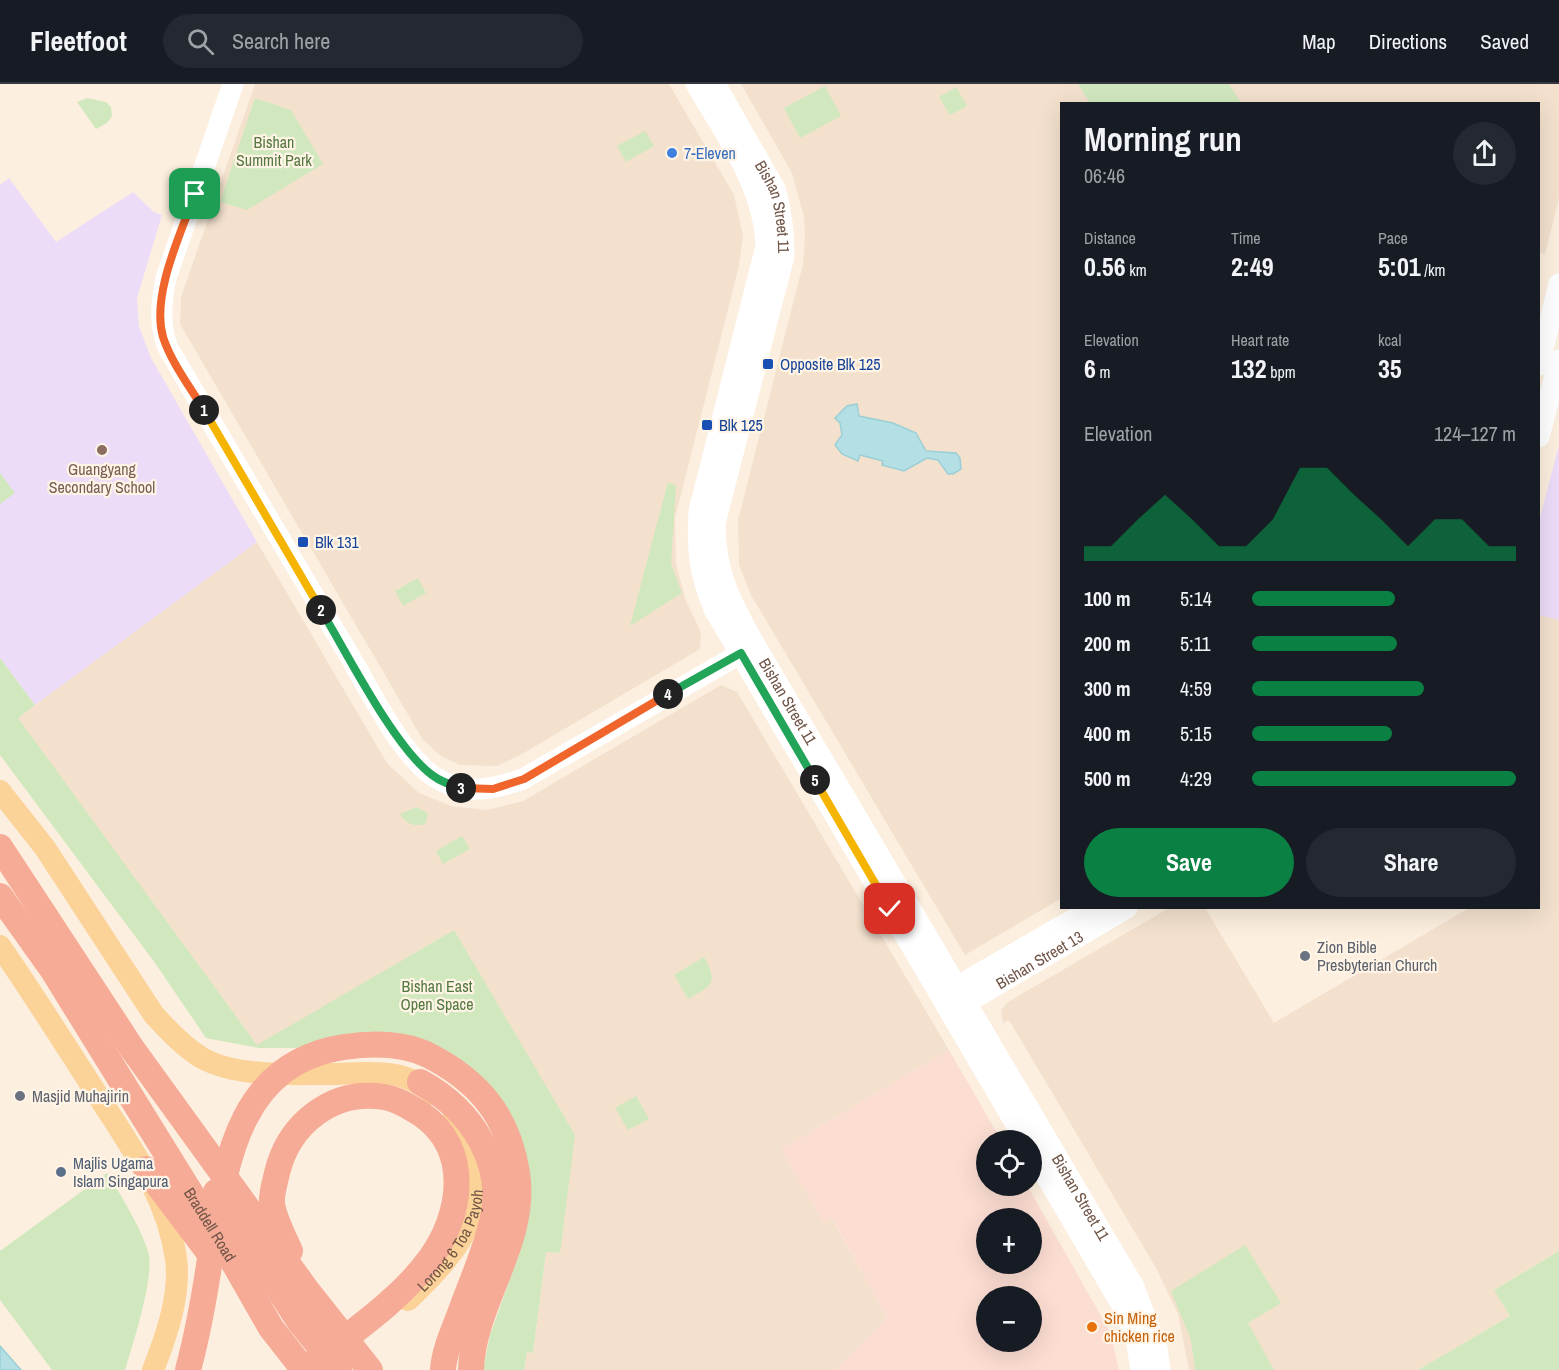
<!DOCTYPE html>
<meta charset="utf-8">
<style>
:root{--surface:#171b24;--page:#242831;--text:#f1f3f6;--muted:#9ea1a6;--line:#363941;--accent:#0b8043}
body{margin:0;font-family:"Archivo Narrow",sans-serif;background:var(--page);color:var(--text);height:100vh;display:flex;flex-direction:column;font-size:22px;white-space:nowrap}
*{box-sizing:border-box;margin:0}
p{font-size:20px;color:var(--muted)}
.icon{flex:none;width:33px;height:33px;fill:none;stroke:currentColor;stroke-width:2;stroke-linecap:round;stroke-linejoin:round}
.map{position:relative;flex:1;overflow:hidden}
.side{position:absolute;left:1060px;top:18px;width:480px;height:807px;display:flex;flex-direction:column;background:var(--surface);border-radius:0px;box-shadow:0 6px 24px #0002}
.side>*{flex:none}
.controls{position:absolute;left:976px;top:1046px;display:grid;gap:12px}
.controls a{display:grid;place-items:center;width:66px;height:66px;border-radius:50%;background:var(--surface);box-shadow:0 6px 24px #0002;font-size:30px}
.pin{position:absolute;display:grid;place-items:center;width:51px;height:51px;color:#fff;margin:-26px;border-radius:12px;box-shadow:0 3px 9px #0006}
.km{position:absolute;width:30px;height:30px;margin:-15px;border-radius:50%;background:#222;color:#fff;font-size:16px;line-height:30px;text-align:center}
.round{display:grid;place-items:center;flex:none;width:63px;height:63px;border-radius:32px;background:var(--page)}
.summary{display:flex;align-items:center;justify-content:space-between;height:102px;padding:0 24px}
h1{font-size:33px;font-weight:700;line-height:45px}
.metrics{display:grid;grid-template-columns:repeat(3,1fr);gap:9px;height:102px;padding:6px 24px}
.metrics div{display:grid;align-content:center}
.metrics b{font-size:26px;font-weight:700}
.metrics small{font-size:16px;font-weight:400}
.metrics p{font-size:16px}
.chart{height:168px;padding:12px 24px}
.chart p{display:flex;justify-content:space-between}
.chart svg{width:100%;height:108px;margin-top:6px;fill:var(--accent);opacity:.7}
.cta{display:flex;gap:12px;margin-top:auto;padding:12px 24px}
.cta a{flex:1;height:69px;border-radius:36px;background:var(--accent);color:#fff;font-size:24px;font-weight:700;line-height:69px;text-align:center}
.cta a+a{background:var(--page);color:var(--text)}
ul{padding:0 24px;list-style:none;font-size:20px}
li{display:grid;grid-template-columns:96px 72px 1fr;align-items:center;height:45px}
li i{height:15px;border-radius:8px;background:var(--accent)}
header{display:flex;align-items:center;gap:36px;box-sizing:border-box;height:84px;padding:0 30px;background:var(--surface);border-bottom:2px solid var(--line)}
header strong{font-size:28px}
nav{display:flex;gap:33px;margin-inline-start:auto;font-size:21px}
.search{width:420px;height:54px;background:var(--page);display:flex;align-items:center;gap:15px;box-sizing:border-box;padding:0 21px;border-radius:33px;color:var(--muted);font-size:22px}
.map>svg:first-child{display:block}
.residential{fill:#f3e1ce}
.commercial{fill:#fcddd2;fill-rule:evenodd}
.education{fill:#ecdcf8}
.green{fill:#d1e8be}
.water{fill:#b4dfe4;stroke:#9bcfd6;stroke-width:1.5}
.lines{fill:none;stroke-linecap:round;stroke-linejoin:round}
.secondary{stroke:#fff;stroke-width:21}
.primary{stroke:#fbd297;stroke-width:22}
.highway{stroke:#f6ab96;stroke-width:26}
.split-1-casing{stroke:#fff;stroke-width:12}
.split-2-casing{stroke:#fff;stroke-width:12}
.split-3-casing{stroke:#fff;stroke-width:12}
.split-4-casing{stroke:#fff;stroke-width:12}
.split-5-casing{stroke:#fff;stroke-width:12}
.split-6-casing{stroke:#fff;stroke-width:12}
.split-1{stroke:#f0652b;stroke-width:8}
.split-2{stroke:#f5b400;stroke-width:8}
.split-3{stroke:#22a559;stroke-width:8}
.split-4{stroke:#f0652b;stroke-width:8}
.split-5{stroke:#22a559;stroke-width:8}
.split-6{stroke:#f5b400;stroke-width:8}
.shop-dot{fill:#3f7fe0;stroke:#fff4e5;stroke-width:2}
.transit-dot{fill:#1a4fb4;stroke:#fff4e5;stroke-width:2}
.education-dot{fill:#8d6e63;stroke:#fff4e5;stroke-width:2}
.worship-dot{fill:#6b7280;stroke:#fff4e5;stroke-width:2}
.service-dot{fill:#5c6f8a;stroke:#fff4e5;stroke-width:2}
.food-dot{fill:#e8710a;stroke:#fff4e5;stroke-width:2}
.labels{text-anchor:middle;dominant-baseline:central;stroke-width:4.5;stroke-linejoin:round;paint-order:stroke}
.park-label{font-size:16px;fill:#537840;stroke:#fff4e5}
.shop-label{font-size:16px;fill:#366cbe;stroke:#fff4e5;text-anchor:start}
.street-label{font-size:16px;fill:#715547;stroke:#fff4e5}
.transit-label{font-size:16px;fill:#164399;stroke:#fff4e5;text-anchor:start}
.education-label{font-size:16px;fill:#785e54;stroke:#fff4e5}
.worship-label{font-size:16px;fill:#5b616d;stroke:#fff4e5;text-anchor:start}
.service-label{font-size:16px;fill:#4e5e75;stroke:#fff4e5;text-anchor:start}
.food-label{font-size:16px;fill:#c56008;stroke:#fff4e5;text-anchor:start}
</style>
<header>
<strong>Fleetfoot</strong>
<div class="search"><svg class="icon" aria-label="search" viewBox="0 0 24 24"><circle cx="10" cy="10" r="6"/><path d="M15 15l6 6"/></svg>Search here</div>
<nav><a>Map</a><a>Directions</a><a>Saved</a></nav>
</header>
<div class="map">
<svg width="1559" height="1286" viewBox="0 0 1559 1286">
<rect width="100%" height="100%" fill="#fcefdf"/>
<!-- residential -->
<g class="residential">
<path d="M255,0H669L734,111L743,152L739,182L675,434L676,479L686,517L701,548L700,565L522,670L497,682L460,681L441,672L423,656L180,240L181,213Z"/>
<path d="M741,0H1559V114L1545,170L1539,169V20H1062V814L965,871L751,511L739,481L738,436L803,180L805,153L804,133L792,89Z"/>
<path d="M257,458L387,679L419,709L451,722L487,726L523,717L721,601L737,608L949,966L781,1065L824,1139L831,1133L887,1234L836,1286H524L527,1268L533,1269L546,1168L560,1169L454,846L257,962L17,634Z"/>
<path d="M1539,531L1559,536V1167L1495,1205L1510,1232L1418,1286H1189L1178,1230L1156,1184L1009,936L1003,939L1001,926L1008,918L1169,824H1205L1274,939L1469,824H1539Z"/>
</g>
<!-- commercial -->
<path class="commercial" d="M949,966L1001,1056H987V1101H1027L1110,1248L1119,1286H836L887,1234L832,1134L824,1139L781,1065ZM987,1134H1032V1179H987ZM987,1212H1032V1257H987Z"/>
<!-- education -->
<g class="education">
<path d="M9,94L56,158L133,108L154,128L162,131L137,214L139,242L151,274L257,458L35,621L0,574V101Z"/>
<path d="M1559,361V536L1539,531V438Z"/>
</g>
<!-- green -->
<g class="green">
<path d="M1078,0H1229L1241,19H1090Z"/>
<path d="M825,2L841,32L800,54L784,24Z"/>
<path d="M956,3L967,22L950,31L939,13Z"/>
<path d="M87,14L106,18L111,23L112,32L107,39L96,45L77,18Z"/>
<path d="M255,14L291,26L323,80L247,126L220,118Z"/>
<path d="M645,47L654,62L626,78L617,62Z"/>
<path d="M0,389L15,409L0,420Z"/>
<path d="M668,398L676,402L671,480L682,509L630,542Z"/>
<path d="M418,494L426,509L403,522L395,507Z"/>
<path d="M0,574L35,621L18,634L257,961L454,846L575,1051L560,1169L546,1168L533,1269L527,1268L524,1286H483L490,1251L521,1164L530,1112L528,1078L519,1049L382,949H354L325,954L301,964H259L206,954L155,879L0,671Z"/>
<path d="M417,723L428,730L425,740C414,743 406,740 400,730Z"/>
<path d="M462,752L470,765L443,780L436,767Z"/>
<path d="M704,873C719,900 712,901 688,915L674,891Z"/>
<path d="M636,1012L649,1035L628,1046L615,1024Z"/>
<path d="M107,1089C119,1108 145,1150 149,1172C153,1197 133,1260 125,1286H52L0,1216V1167Z"/>
<path d="M1245,1161L1281,1219L1248,1239L1274,1286H1195L1191,1256L1171,1207Z"/>
<path d="M1559,1167V1286H1418L1510,1232L1494,1206Z"/>
</g>
<!-- water -->
<g class="water">
<path d="M857,320L859,332L893,339L916,349L926,367L956,369L960,374L961,385L953,390H948L938,376L927,374L904,387L882,381L883,377L860,371L858,377L842,370L835,361L842,351L840,339L835,334L847,322Z"/>
<path d="M0,1262L21,1286H0Z"/>
</g>
<g class="lines">
<!-- secondary -->
<g class="secondary">
<path d="M233,0L166,194C161,218 159,241 168,264C228,366 287,468 348,569C369,605 400,669 433,692C463,712 492,706 523,695L752,563"/>
<path d="M696,0C725,51 764,101 766,162L699,427C697,466 699,489 714,525L1025,1056"/>
<path id="s1" d="M715,0L775,105C782,127 784,148 784,172L715,439C715,490 731,518 755,561L1134,1203L1157,1264L1160,1286"/>
<path d="M1539,281L1559,200"/>
<path d="M1539,353L1559,276"/>
<path d="M944,910L1093,824"/>
<path id="s2" d="M954,926L1127,824"/>
<path d="M1032,1068L1124,1225L1136,1255L1141,1286"/>
</g>
<!-- primary -->
<g class="primary">
<path d="M0,707L45,764L154,931C169,947 184,963 202,974C236,993 291,990 328,990C365,990 404,982 432,1010"/>
<path d="M0,862C32,908 62,956 93,1004C127,1058 167,1109 176,1175C181,1211 166,1253 153,1286"/>
<path id="s3" d="M408,1216C465,1162 505,1111 453,1035"/>
</g>
<!-- highway -->
<g class="highway">
<path d="M0,763L131,963L306,1205L370,1286"/>
<path id="s4" d="M0,812L52,885L231,1174L271,1244L304,1286"/>
<path d="M420,998C472,1026 508,1081 491,1142C484,1170 472,1197 462,1224C455,1244 444,1266 443,1286"/>
<path d="M146,1085L210,1170"/>
<path d="M216,1108L299,1237L339,1286"/>
<path d="M290,1167C284,1153 274,1135 272,1120C271,1111 275,1098 277,1089C289,1039 333,1005 384,1013C398,1015 409,1023 421,1030C472,1065 462,1131 430,1175C398,1219 346,1252 304,1286"/>
<path d="M188,1286C199,1245 206,1204 212,1161C226,1075 240,979 344,963C371,959 403,959 428,971C479,997 508,1032 517,1089C528,1158 473,1218 471,1286"/>
</g>
</g>
<g class="lines">
<!-- split-1 casing -->
<g class="split-1-casing">
<path id="split-1" d="M195,110C181,149 151,211 163,253C171,278 190,303 204,326"/>
</g>
<!-- split-2 casing -->
<g class="split-2-casing">
<path id="split-2" d="M204,326L321,526"/>
</g>
<!-- split-3 casing -->
<g class="split-3-casing">
<path id="split-3" d="M321,526C347,569 394,663 432,691C441,698 451,701 461,704"/>
</g>
<!-- split-4 casing -->
<g class="split-4-casing">
<path id="split-4" d="M461,704L493,705L524,695L668,610"/>
</g>
<!-- split-5 casing -->
<g class="split-5-casing">
<path id="split-5" d="M668,610L741,569L815,696"/>
</g>
<!-- split-6 casing -->
<g class="split-6-casing">
<path id="split-6" d="M815,696L890,825"/>
</g>
<!-- split-1 -->
<use href="#split-1" class="split-1"/>
<!-- split-2 -->
<use href="#split-2" class="split-2"/>
<!-- split-3 -->
<use href="#split-3" class="split-3"/>
<!-- split-4 -->
<use href="#split-4" class="split-4"/>
<!-- split-5 -->
<use href="#split-5" class="split-5"/>
<!-- split-6 -->
<use href="#split-6" class="split-6"/>
</g>
<!-- markers -->
<circle class="shop-dot" cx="672" cy="69" r="6"/>
<g class="transit-dot">
<rect x="762" y="274" width="12" height="12" rx="3"/>
<rect x="701" y="335" width="12" height="12" rx="3"/>
<rect x="297" y="452" width="12" height="12" rx="3"/>
</g>
<circle class="education-dot" cx="102" cy="366" r="6"/>
<g class="worship-dot">
<circle cx="1305" cy="872" r="6"/>
<circle cx="20" cy="1012" r="6"/>
</g>
<circle class="service-dot" cx="61" cy="1088" r="6"/>
<circle class="food-dot" cx="1092" cy="1243" r="6"/>
<g class="labels">
<!-- park labels -->
<g class="park-label">
<text x="274" y="58">Bishan<tspan x="274" dy="18">Summit Park</tspan></text>
<text x="437" y="902">Bishan East<tspan x="437" dy="18">Open Space</tspan></text>
</g>
<!-- shop labels -->
<g class="shop-label">
<text x="684" y="69">7-Eleven</text>
</g>
<!-- street labels -->
<g class="street-label">
<text stroke="none"><textPath href="#s1" startOffset="138">Bishan Street 11</textPath></text>
<text stroke="none"><textPath href="#s1" startOffset="660">Bishan Street 11</textPath></text>
<text stroke="none"><textPath href="#s2" startOffset="99">Bishan Street 13</textPath></text>
<text stroke="none"><textPath href="#s1" startOffset="1236">Bishan Street 11</textPath></text>
<text stroke="none"><textPath href="#s4" startOffset="390">Braddell Road</textPath></text>
<text stroke="none"><textPath href="#s3" startOffset="75">Lorong 6 Toa Payoh</textPath></text>
</g>
<!-- transit labels -->
<g class="transit-label">
<text x="780" y="280">Opposite Blk 125</text>
<text x="719" y="341">Blk 125</text>
<text x="315" y="458">Blk 131</text>
</g>
<!-- education labels -->
<g class="education-label">
<text x="102" y="385">Guangyang<tspan x="102" dy="18">Secondary School</tspan></text>
</g>
<!-- worship labels -->
<g class="worship-label">
<text x="1317" y="863">Zion Bible<tspan x="1317" dy="18">Presbyterian Church</tspan></text>
<text x="32" y="1012">Masjid Muhajirin</text>
</g>
<!-- service labels -->
<g class="service-label">
<text x="73" y="1079">Majlis Ugama<tspan x="73" dy="18">Islam Singapura</tspan></text>
</g>
<!-- food labels -->
<g class="food-label">
<text x="1104" y="1234">Sin Ming<tspan x="1104" dy="18">chicken rice</tspan></text>
</g>
</g>
</svg>
<div class="controls">
<a><svg class="icon" aria-label="locate" viewBox="0 0 24 24"><circle cx="12" cy="12" r="6"/><path d="M12 2v4M12 18v4M2 12h4M18 12h4"/></svg></a>
<a>+</a>
<a>−</a>
</div>
<div class="pin" style="left:195px;top:110px;background:#1e9e55"><svg class="icon" aria-label="arrive" viewBox="0 0 24 24"><path d="M6 21V4h12l-3 4 3 4H6"/></svg></div>
<div class="pin" style="left:890px;top:825px;background:#d93025"><svg class="icon" aria-label="check" viewBox="0 0 24 24"><path d="M5 12l5 5 9-10"/></svg></div>
<b class="km" style="left:204px;top:326px">1</b>
<b class="km" style="left:321px;top:526px">2</b>
<b class="km" style="left:461px;top:704px">3</b>
<b class="km" style="left:668px;top:610px">4</b>
<b class="km" style="left:815px;top:696px">5</b>
<section class="side">
<div class="summary"><div><h1>Morning run</h1><p>06:46</p></div><a class="round"><svg class="icon" aria-label="share" viewBox="0 0 24 24"><path d="M12 15V3M7 8l5-5 5 5M5 13v7h14v-7"/></svg></a></div>
<div class="metrics">
<div><p>Distance</p><b>0.56<small> km</small></b></div>
<div><p>Time</p><b>2:49</b></div>
<div><p>Pace</p><b>5:01<small> /km</small></b></div>
</div>
<div class="metrics">
<div><p>Elevation</p><b>6<small> m</small></b></div>
<div><p>Heart rate</p><b>132<small> bpm</small></b></div>
<div><p>kcal</p><b>35</b></div>
</div>
<div class="chart"><p><span>Elevation</span>124–127 m</p>
<svg viewBox="0 0 160 44" preserveAspectRatio="none"><path d="M0 44V38L10 38L20 27L30 17L40 27L50 38L60 38L70 27L80 6L90 6L100 17L110 27L120 38L130 27L140 27L150 38L160 38V44z"/></svg>
</div>
<ul>
<li><b>100 m</b>5:14<i style="width:54%"></i></li>
<li><b>200 m</b>5:11<i style="width:55%"></i></li>
<li><b>300 m</b>4:59<i style="width:65%"></i></li>
<li><b>400 m</b>5:15<i style="width:53%"></i></li>
<li><b>500 m</b>4:29<i style="width:100%"></i></li>
</ul>
<div class="cta"><a>Save</a><a>Share</a></div>
</section>
</div>
